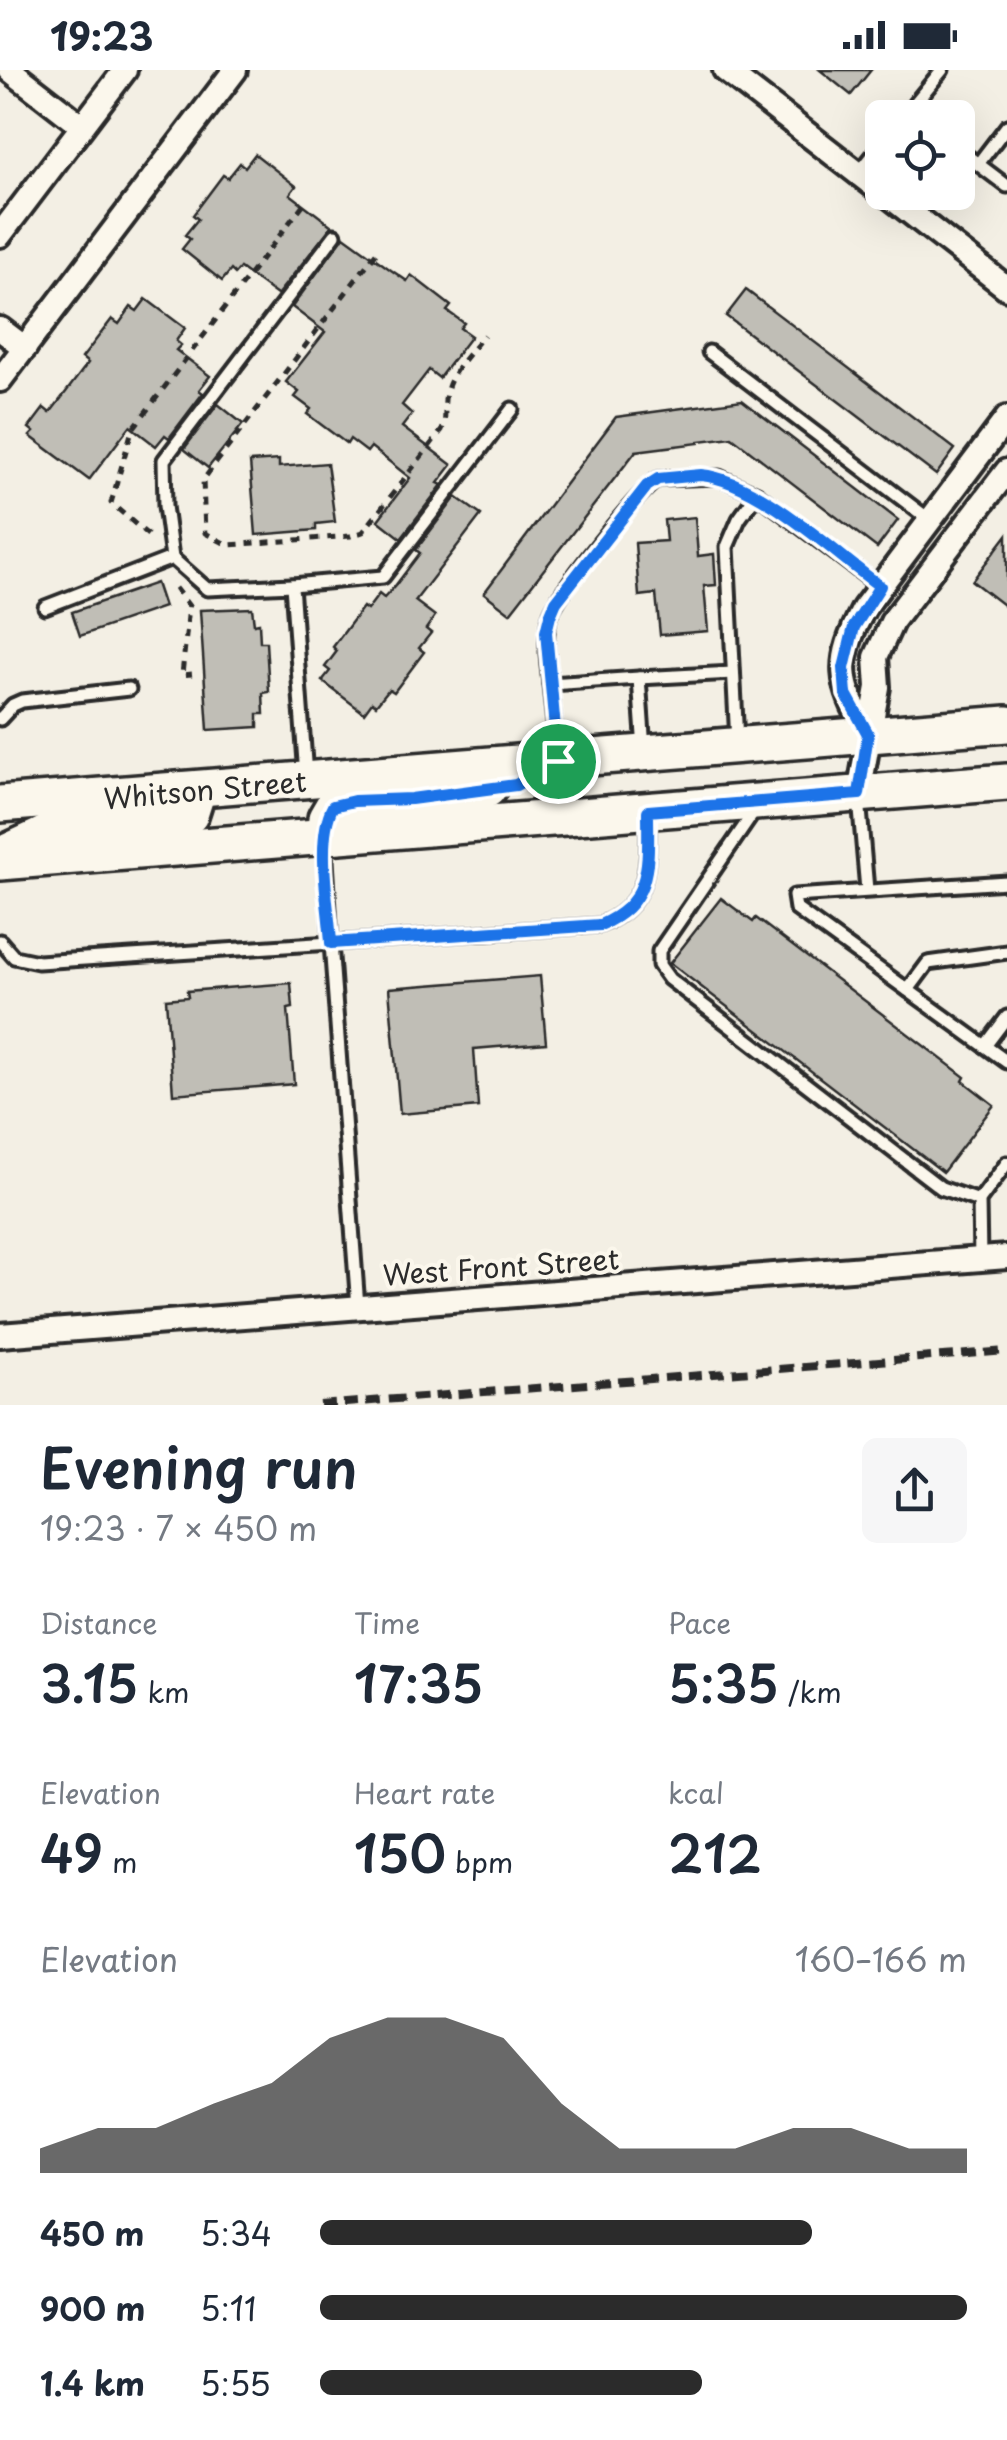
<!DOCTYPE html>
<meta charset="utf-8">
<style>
:root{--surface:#fff;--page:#f6f6f7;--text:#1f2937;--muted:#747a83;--accent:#2b2b2b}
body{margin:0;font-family:"Playpen Sans",sans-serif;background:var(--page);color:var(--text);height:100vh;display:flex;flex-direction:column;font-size:38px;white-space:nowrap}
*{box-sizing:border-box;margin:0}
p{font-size:32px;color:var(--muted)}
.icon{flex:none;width:55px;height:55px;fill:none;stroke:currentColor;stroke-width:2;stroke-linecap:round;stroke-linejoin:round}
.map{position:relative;height:1335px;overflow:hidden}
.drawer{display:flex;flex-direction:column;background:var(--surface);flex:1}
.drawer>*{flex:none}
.tools{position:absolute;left:865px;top:30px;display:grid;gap:20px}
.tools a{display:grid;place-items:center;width:110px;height:110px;border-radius:15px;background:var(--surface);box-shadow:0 10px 40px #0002;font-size:50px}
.pin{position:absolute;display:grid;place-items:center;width:85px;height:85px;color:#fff;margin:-42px;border:5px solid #fff;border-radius:50%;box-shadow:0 2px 10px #0007}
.round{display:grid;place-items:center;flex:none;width:105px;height:105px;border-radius:15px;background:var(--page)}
.headline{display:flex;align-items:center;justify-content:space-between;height:170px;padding:0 40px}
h1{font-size:55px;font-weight:600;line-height:75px}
.stats{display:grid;grid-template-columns:repeat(3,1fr);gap:15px;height:170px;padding:10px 40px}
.stats div{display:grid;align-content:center}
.stats b{font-size:50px;font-weight:600}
.stats small{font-size:28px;font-weight:400}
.stats p{font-size:28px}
.chart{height:280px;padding:20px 40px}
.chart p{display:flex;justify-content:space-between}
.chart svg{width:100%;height:180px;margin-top:10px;fill:var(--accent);opacity:.7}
ul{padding:0 40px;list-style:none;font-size:32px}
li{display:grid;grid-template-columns:160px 120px 1fr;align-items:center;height:75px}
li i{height:25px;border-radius:12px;background:var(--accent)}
.status{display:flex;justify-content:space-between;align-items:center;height:70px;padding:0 50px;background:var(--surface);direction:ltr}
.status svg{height:28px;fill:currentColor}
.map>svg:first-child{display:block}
.building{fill:#c0beb6;stroke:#2b2b2b;stroke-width:2.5}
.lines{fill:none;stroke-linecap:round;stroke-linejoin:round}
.service-casing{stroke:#2b2b2b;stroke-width:19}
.minor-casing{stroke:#2b2b2b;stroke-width:30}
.primary-casing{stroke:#2b2b2b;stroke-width:42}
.path{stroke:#2b2b2b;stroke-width:5;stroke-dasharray:8 8;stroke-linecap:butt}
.service{stroke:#fbf7ec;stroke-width:11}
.minor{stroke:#fbf7ec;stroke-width:22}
.primary{stroke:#fbf7ec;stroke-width:35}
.rail{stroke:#2b2b2b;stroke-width:8;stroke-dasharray:15 8;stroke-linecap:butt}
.route-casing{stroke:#fff;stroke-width:20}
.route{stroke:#1a73e8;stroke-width:12}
.labels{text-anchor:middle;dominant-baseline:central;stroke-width:8;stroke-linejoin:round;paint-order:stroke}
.street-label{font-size:28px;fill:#2b2b2b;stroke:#fbf7ec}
</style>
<div class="status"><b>19:23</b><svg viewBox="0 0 49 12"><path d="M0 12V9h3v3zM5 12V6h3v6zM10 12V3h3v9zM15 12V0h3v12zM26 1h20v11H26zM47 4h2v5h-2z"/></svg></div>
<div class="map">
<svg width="1007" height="1335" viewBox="0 0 1007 1335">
<rect width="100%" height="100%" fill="#f3efe4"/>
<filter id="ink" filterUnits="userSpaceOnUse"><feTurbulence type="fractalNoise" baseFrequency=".01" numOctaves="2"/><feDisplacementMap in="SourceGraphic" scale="20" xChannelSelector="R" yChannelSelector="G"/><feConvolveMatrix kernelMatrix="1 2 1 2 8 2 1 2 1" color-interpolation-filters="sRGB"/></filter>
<g filter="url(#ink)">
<!-- building -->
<g class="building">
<path d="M820,0H871L851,25Z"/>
<path d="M255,84L296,116L290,124L332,156L277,225L240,198L235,204L231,200L222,211L182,179L190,169L185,165L198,149L193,145L223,105L228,108L240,93L245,97Z"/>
<path d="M344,166L391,200L407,211L411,205L451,236L447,241L464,253L460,258L471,266L439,308L429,300L402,335L412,344L402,357L452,395L438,413L442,415L401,468L378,450L410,408L371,377L367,382L350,369L347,374L307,344L311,339L295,327L299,322L286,312L325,262L292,237Z"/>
<path d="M746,220L955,379L936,405L726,246Z"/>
<path d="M146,229L185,258L176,271L181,275L176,280L210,306L199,320L203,323L169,368L165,365L156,376L130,356L89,410L30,366L34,362L29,358L44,338L50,343L63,326L88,293L82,288L112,249L119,254L131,237L137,241Z"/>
<path d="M742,330L898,450L877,478L732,367L699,371V373L636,381L510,543L484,523L616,347Z"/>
<path d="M218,334L243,354L208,398L184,379Z"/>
<path d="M279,390V397L327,393L335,452L316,454V460L256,465L250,392Z"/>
<path d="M456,427L481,445L415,531L435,546L426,559L431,563L419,578L424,582L394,622L389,619L376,635L372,632L364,643L322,611L330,601L325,597L337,581L333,577L363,537L367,540L379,524L384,528L395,516L420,483L416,480Z"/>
<path d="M695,447L698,486L714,484L716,515L704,516L708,561L660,565L656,524L639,526L635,473L666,471L664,450Z"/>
<path d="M1007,465V538L972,511Z"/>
<path d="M156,513L164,537L80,566L72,542Z"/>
<path d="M252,538L254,554L259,553L260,572H266L269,622L263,623L264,644H258V657L208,660L200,540Z"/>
<path d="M721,828L753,852L756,848L965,1007L963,1011L994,1035L943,1102L670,893Z"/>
<path d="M540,906L546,973L474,979L478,1037L400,1044L389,918Z"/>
<path d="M291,913L293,938L288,939L294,1014L173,1024L166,929L188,927L187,921Z"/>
</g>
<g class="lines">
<!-- service casing -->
<g class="service-casing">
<g id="service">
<path d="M903,48L942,0"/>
<path d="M958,79L1007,116"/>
<path d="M978,94L1007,56"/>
<path d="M859,103L882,74"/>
<path d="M709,282L931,451"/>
<path d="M757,424L880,517"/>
<path d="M292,515L207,519L172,488L165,436L164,390L335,165"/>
<path d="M45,537L172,488"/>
<path d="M639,608L733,603"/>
<path d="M550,614C548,591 543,565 551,543C560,520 637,422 658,409L719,407L757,424L739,449L727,477L737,672"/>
<path d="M0,649L13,635L22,631L129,619"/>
<path d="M557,683L550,614L639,608L644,680"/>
<path d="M306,706L292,515L383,507L512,339"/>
<path d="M859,728L867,820"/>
<path d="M756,739L659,881V895L669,909L941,1118L979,1131"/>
<path d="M1007,812L794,826L796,839L1007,992"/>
<path d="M0,871L14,887L38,892L331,873L325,773"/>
<path d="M908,920L928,893L1007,882"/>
<path d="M985,976L1007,947"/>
<path d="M980,1189L979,1131L1007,1093"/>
<path d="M358,1237L331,873L600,855C652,834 648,794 648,745"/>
</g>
</g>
<!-- minor casing -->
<g class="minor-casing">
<g id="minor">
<path d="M10,0L82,56"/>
<path d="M725,0L882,122"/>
<path d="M884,122L1007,218"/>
<path d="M0,165L125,0"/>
<path d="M0,259L25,278"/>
<path d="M0,310L235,0"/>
<path d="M868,664C839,612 835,593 864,538L1007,348"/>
<path d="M859,724L878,617L876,587L892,552L1007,401"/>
<path d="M0,1265L1007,1187"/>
</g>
</g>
<!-- primary casing -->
<g class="primary-casing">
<g id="primary">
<path d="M0,734L1007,654"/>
<path d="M325,766L326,748L333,736L355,731L411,729L488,719"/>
<path d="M5,783L54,760L180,749L190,745L198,720"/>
<path d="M0,792L1007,712"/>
</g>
</g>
<!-- path -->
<g class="path">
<path d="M376,183L203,410L205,463L228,475L351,466L363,462L442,360C448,346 442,334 447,320C453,299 471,282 484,265"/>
<path d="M148,465L111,433L132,360L305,132"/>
<path d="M175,518L189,536L182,605L192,604"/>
</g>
<!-- service -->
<use href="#service" class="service"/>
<!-- minor -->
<use href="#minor" class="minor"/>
<!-- primary -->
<use href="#primary" class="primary"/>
<!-- rail -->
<path class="rail" d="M320,1335L1007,1281"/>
</g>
</g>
<g class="lines" filter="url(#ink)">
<!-- route casing -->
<g class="route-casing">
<path id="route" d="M701,405C758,410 833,482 880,516L854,557L844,598L846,624L868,664L859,724L648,741C648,791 654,833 600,855L331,873C329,836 315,769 333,736L354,731L411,729L516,715L558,691L546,562L550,546L556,532L647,416L658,409Z"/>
</g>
<!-- route -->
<use href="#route" class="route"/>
</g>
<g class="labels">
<!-- street labels -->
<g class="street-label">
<text transform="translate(205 719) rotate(-5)">Whitson Street</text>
<text transform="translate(501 1196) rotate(-4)">West Front Street</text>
</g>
</g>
</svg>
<div class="tools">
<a><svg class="icon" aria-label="locate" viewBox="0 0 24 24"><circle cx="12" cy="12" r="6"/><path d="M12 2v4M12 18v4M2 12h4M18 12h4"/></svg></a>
</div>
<div class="pin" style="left:558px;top:691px;background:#1e9e55"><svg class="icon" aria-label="arrive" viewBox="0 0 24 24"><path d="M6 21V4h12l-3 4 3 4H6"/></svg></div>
</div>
<section class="drawer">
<div class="headline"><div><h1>Evening run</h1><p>19:23 · 7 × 450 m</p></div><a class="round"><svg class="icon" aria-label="share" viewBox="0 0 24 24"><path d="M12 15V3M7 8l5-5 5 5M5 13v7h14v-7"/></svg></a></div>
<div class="stats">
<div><p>Distance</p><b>3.15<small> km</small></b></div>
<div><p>Time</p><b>17:35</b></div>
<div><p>Pace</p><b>5:35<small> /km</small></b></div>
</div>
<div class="stats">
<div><p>Elevation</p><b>49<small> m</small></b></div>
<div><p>Heart rate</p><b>150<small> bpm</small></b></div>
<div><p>kcal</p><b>212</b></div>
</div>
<div class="chart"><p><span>Elevation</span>160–166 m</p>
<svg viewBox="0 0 160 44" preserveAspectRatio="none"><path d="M0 44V38L10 33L20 33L30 27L40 22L50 11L60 6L70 6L80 11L90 27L100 38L110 38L120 38L130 33L140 33L150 38L160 38V44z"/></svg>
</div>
<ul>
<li><b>450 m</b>5:34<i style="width:76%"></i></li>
<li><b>900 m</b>5:11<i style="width:100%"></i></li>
<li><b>1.4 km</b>5:55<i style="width:59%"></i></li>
</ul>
</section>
